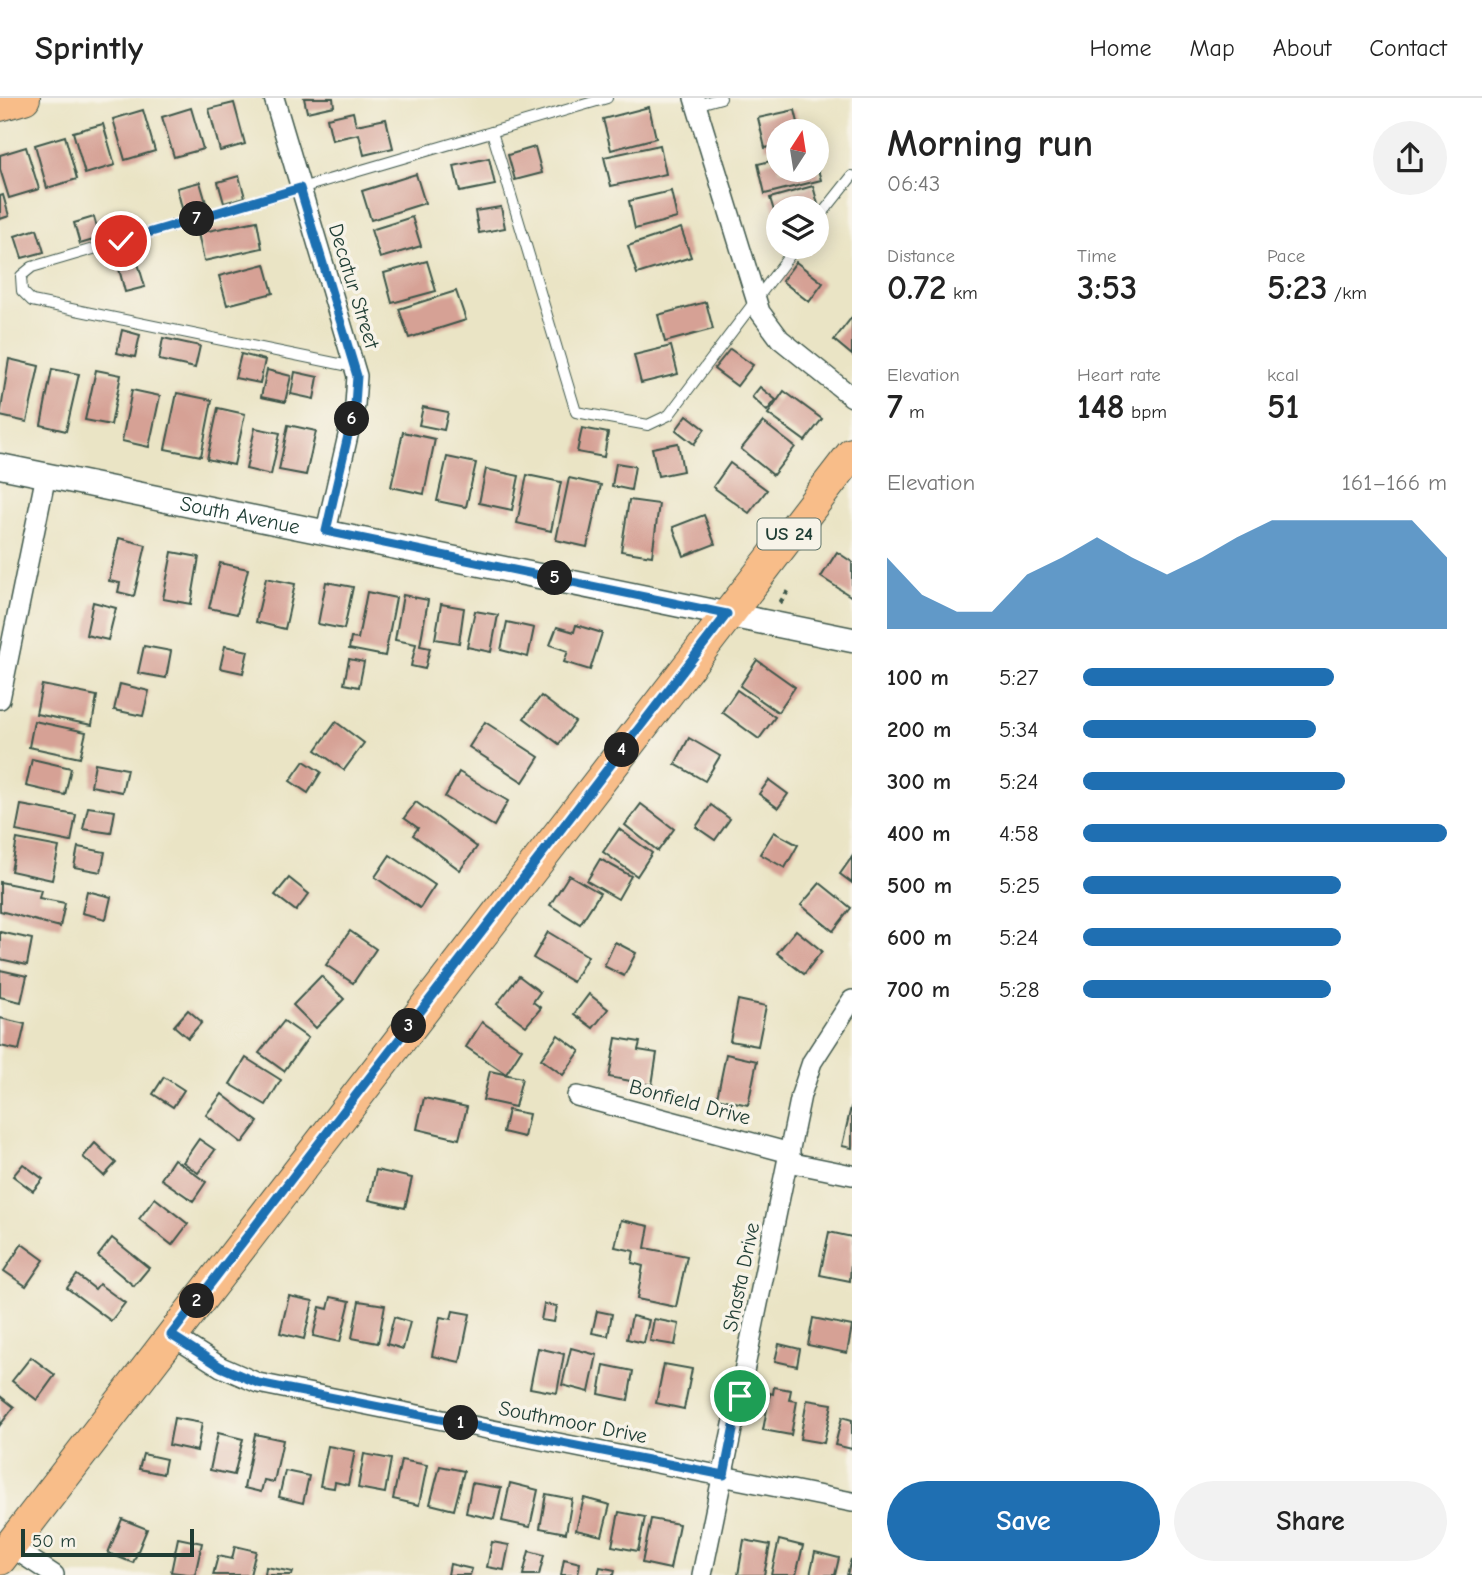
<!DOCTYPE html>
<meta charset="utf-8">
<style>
:root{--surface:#fff;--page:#f2f2f2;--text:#222;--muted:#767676;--line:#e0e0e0;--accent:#1f6fb2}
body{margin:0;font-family:"Comic Neue",sans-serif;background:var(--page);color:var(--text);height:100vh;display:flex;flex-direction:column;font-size:26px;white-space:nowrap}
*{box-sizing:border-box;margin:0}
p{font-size:23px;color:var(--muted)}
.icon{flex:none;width:38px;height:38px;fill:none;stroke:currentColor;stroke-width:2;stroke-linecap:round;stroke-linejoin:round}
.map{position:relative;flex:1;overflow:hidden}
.sheet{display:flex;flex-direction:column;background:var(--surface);width:630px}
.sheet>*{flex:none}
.needle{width:46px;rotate:12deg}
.tools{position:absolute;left:766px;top:21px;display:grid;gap:14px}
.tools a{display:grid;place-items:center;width:63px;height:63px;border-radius:50%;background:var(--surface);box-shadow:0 4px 18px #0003;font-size:35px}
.scale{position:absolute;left:21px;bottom:18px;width:173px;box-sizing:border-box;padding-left:7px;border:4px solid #1f3d34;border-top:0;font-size:19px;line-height:24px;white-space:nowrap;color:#1f3d34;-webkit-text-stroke:5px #f7f3e8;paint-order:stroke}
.pin{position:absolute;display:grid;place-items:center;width:60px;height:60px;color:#fff;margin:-30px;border:4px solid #fff;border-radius:50%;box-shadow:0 2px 7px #0007}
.km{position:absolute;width:35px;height:35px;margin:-18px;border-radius:50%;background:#222;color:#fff;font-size:19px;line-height:35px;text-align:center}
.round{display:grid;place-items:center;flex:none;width:74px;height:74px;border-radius:37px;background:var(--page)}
.summary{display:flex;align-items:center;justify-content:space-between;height:119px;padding:0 35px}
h1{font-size:38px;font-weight:600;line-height:52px}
.metrics{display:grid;grid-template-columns:repeat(3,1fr);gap:10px;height:119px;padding:7px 35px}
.metrics div{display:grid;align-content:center}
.metrics b{font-size:35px;font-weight:600}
.metrics small{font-size:19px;font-weight:400}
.metrics p{font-size:19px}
.chart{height:196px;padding:14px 35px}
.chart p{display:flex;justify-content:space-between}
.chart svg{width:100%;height:126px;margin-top:7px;fill:var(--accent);opacity:.7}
.button{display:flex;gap:14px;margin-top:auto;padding:14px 35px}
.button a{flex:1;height:80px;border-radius:42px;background:var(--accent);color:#fff;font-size:28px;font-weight:600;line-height:80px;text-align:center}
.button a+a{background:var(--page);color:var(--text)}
ul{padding:0 35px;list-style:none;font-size:23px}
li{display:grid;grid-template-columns:112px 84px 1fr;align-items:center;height:52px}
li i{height:18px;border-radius:9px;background:var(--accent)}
header{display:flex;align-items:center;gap:42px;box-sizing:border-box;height:98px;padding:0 35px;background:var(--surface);border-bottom:2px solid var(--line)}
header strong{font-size:33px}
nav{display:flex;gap:38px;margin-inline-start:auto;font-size:24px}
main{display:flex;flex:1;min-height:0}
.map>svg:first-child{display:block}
.building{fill:#d6a195}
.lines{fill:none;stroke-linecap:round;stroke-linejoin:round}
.service-casing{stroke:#3d564a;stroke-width:12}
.minor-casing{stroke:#3d564a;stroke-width:22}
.tertiary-casing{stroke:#3d564a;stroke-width:27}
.primary-casing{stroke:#3d564a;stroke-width:34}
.path{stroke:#3d564a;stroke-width:4.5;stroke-dasharray:5 5;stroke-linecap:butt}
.service{stroke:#fff;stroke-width:10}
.minor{stroke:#fff;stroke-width:19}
.tertiary{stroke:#fff;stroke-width:24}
.primary{stroke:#f8bd89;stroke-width:32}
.route-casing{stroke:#fff;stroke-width:14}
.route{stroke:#1f6fb2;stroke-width:9}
.labels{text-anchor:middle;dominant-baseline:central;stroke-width:7;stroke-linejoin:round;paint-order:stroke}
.shield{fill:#f7f3e8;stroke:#60746a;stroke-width:2}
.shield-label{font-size:19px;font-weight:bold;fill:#1f3d34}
.street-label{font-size:21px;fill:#1f3d34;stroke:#f7f3e8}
</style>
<header>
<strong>Sprintly</strong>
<nav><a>Home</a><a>Map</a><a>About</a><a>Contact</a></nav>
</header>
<main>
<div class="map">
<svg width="852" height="1477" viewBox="0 0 852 1477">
<rect width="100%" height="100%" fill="#f7f3e8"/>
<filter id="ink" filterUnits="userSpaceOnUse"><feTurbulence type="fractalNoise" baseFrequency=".0143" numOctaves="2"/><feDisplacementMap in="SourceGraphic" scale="14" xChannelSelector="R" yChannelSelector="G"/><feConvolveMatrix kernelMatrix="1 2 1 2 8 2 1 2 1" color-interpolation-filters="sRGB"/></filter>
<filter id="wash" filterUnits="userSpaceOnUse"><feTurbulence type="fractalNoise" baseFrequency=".00686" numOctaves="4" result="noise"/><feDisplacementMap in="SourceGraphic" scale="28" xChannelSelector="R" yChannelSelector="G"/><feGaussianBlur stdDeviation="1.57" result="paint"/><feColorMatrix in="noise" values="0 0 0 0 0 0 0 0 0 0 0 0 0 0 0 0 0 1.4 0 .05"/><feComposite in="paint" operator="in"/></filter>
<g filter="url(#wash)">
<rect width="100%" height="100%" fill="#eae4c5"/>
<g id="blocks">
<!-- building -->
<g class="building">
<path d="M304,0H333L334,8L307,14Z"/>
<path d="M234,5L245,46L220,53L209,11Z"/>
<path d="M649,9L656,40L611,52L603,21Z"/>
<path d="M191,10L203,51L174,59L162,19Z"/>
<path d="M143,12L155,53L125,62L113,21Z"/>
<path d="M795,12L800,33H779V47L765,50L758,20Z"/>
<path d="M353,14L356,27L386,21L393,50L364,57L359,36L332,42L327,20Z"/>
<path d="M103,26L115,67L85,76L73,34Z"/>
<path d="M65,38L77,81L47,90L35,47Z"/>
<path d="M660,47L666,76L611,88L604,59Z"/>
<path d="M26,49L39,91L9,100L0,71V57Z"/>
<path d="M535,49L542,75L515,82L508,57Z"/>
<path d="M489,60L495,87L460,94L454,68Z"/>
<path d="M779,61V72H818L821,82L765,96L758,66Z"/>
<path d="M416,76L425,105L371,122L362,93Z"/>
<path d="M239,78L245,99L224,105L218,84Z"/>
<path d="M200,84L207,108L183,114L177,90Z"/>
<path d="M813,88L819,110H779L778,126L770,100Z"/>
<path d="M671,93L677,120L635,131L629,103Z"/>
<path d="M3,97L9,118L0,121V98Z"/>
<path d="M501,109L505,130L479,135L475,113Z"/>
<path d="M94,119L100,140L80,146L74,125Z"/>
<path d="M412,119L421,148L380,160L371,132Z"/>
<path d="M257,123L262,150L204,163L198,135Z"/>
<path d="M681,130L691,159L637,176L628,148Z"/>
<path d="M37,131L44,154L22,160L15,138Z"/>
<path d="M137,162L145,189L125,194L118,167Z"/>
<path d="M427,163L436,193L392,205L384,175Z"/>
<path d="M796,164L823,185L809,204L782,183Z"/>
<path d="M265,166L273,195L227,207L219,178Z"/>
<path d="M456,193L466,222L409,240L399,211Z"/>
<path d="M706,204L713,231L665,244L658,217Z"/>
<path d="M852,219V257L834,242Z"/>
<path d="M122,232L140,237L135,259L117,255Z"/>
<path d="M163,240L200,248L195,270L159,262Z"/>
<path d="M671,248L678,276L641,285L634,257Z"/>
<path d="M730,251L753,267L737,288L714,271Z"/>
<path d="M241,256L265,262L260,285L235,280Z"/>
<path d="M9,261L39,268L27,324L0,318Z"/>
<path d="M52,271L79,276L66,333L41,327Z"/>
<path d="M96,272L121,277L111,327L85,322Z"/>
<path d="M267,272L291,278L285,304L261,299Z"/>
<path d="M295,274L318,279L314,301L291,296Z"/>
<path d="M760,289L776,302L767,313L752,299Z"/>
<path d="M132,292L160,298L149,349L122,343Z"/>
<path d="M784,293L822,321L805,343L768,316Z"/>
<path d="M177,295L212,302L201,358L165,351Z"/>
<path d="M423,309L448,314L444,332L419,327Z"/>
<path d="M218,310L245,316L234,367L207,361Z"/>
<path d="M687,317L705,331L694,346L676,332Z"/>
<path d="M763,324L795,349L773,377L741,351Z"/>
<path d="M288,327L316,333L306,377L279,372Z"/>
<path d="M255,330L280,335L271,377L246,371Z"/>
<path d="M582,330L608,335L604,359L577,354Z"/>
<path d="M403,334L435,341L424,396L391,389Z"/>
<path d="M678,345L683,373L658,378L652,350Z"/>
<path d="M447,359L476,365L466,409L437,403Z"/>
<path d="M616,365L635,368L631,392L612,388Z"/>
<path d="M730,365L767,392L749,415L713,389Z"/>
<path d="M486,371L519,378L512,412L479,405Z"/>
<path d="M527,377L561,384L551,433L517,425Z"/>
<path d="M569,380L601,387L587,449L556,442Z"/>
<path d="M629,402L659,406L652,458L621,453Z"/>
<path d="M704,417L715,446L684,458L673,429Z"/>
<path d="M119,440L146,447L134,498L118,494L120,485L109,483Z"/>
<path d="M172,454L199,459L191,506L163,501Z"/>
<path d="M837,454L852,464V499L821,479Z"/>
<path d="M220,465L248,471L237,516L209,510Z"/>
<path d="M266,480L295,486L285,531L256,524Z"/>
<path d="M326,484L353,489L344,531L318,526Z"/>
<path d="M367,494L396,500L385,558L349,551L351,540L358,541Z"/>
<path d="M403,497L428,502L420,548L430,550L425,571L411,568L416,546L395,542Z"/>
<path d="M93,504L116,510L108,542L86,537Z"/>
<path d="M441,506L464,510L459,545L435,541Z"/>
<path d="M475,513L498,517L491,554L467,549Z"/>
<path d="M507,524L534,530L528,559L501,552Z"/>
<path d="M576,527L602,535L590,572L564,564L568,553L550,547L557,529L574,534Z"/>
<path d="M144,548L171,553L166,580L138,575Z"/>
<path d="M225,548L248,553L243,575L220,570Z"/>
<path d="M349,561L364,564L359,589L344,586Z"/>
<path d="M757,562L795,589L778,614L740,588Z"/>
<path d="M120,586L149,593L143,618L114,612Z"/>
<path d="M42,587L97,598L92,627L36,616Z"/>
<path d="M737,592L775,619L759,641L722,614Z"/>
<path d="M541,598L575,624L559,646L524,620Z"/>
<path d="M34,623L86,634L80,660L29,649Z"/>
<path d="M336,624L364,645L344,672L316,652Z"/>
<path d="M485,624L539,659L523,684L469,649Z"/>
<path d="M689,640L720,658L705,683L675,666Z"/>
<path d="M32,661L71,670L65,697L26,688Z"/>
<path d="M304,663L321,674L308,695L290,683Z"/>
<path d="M95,665L127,671L122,694L91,688Z"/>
<path d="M459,674L508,703L494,728L445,699Z"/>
<path d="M769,682L788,696L778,710L759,696Z"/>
<path d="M416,704L477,749L460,772L413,737L418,730L404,720Z"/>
<path d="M641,706L674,731L658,753L625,727Z"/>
<path d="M21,707L76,717L71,744L16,733Z"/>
<path d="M711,707L730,721L715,742L696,729Z"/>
<path d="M88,709L115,713L111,735L83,731Z"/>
<path d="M619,731L652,755L637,778L603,754Z"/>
<path d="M774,734L798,747L785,770L760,756Z"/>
<path d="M17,741L59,749L52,782L11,773Z"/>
<path d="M78,749L105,754L101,774L74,769Z"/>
<path d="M390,757L435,787L420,810L375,779Z"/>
<path d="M852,759V785L840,776Z"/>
<path d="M600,761L631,778L618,801L587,783Z"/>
<path d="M569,777L600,795L580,826L550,807Z"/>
<path d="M289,780L309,796L296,813L275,797Z"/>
<path d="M0,784L41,792L39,800L65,805L60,829L0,813Z"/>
<path d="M820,785L851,810L833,833L801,807Z"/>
<path d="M87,793L111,799L106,821L82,815Z"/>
<path d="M796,832L822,853L804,876L777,855Z"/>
<path d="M350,833L376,851L353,885L326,867Z"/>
<path d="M0,834L32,841L27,867L0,861Z"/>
<path d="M548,834L588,858L573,884L533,860Z"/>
<path d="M615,844L636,855L624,878L604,868Z"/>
<path d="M0,872L27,878L21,904L0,899Z"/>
<path d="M321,878L344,901L316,930L293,907Z"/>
<path d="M519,878L540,894L533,904L541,910L526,928L497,906Z"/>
<path d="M589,896L608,911L593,930L574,916Z"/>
<path d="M738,902L766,908L758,948L730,943Z"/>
<path d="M188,912L202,924L188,940L174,928Z"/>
<path d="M0,920L25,926L19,952L0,948Z"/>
<path d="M284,923L308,940L284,973L259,955Z"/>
<path d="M482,924L522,951L506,976L466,949Z"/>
<path d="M558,937L580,953L563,977L541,961Z"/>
<path d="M616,940L640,944L638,952L657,955L652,987L609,979Z"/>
<path d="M726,956L757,963L748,1007L717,1000Z"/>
<path d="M246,960L281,982L266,1007L230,986Z"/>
<path d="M490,973L522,980L515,1009L483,1002Z"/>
<path d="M164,979L184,992L173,1009L153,996Z"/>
<path d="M222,996L258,1024L242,1045L206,1017Z"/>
<path d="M424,1000L467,1009L459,1041L417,1031Z"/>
<path d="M851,1009H852V1050L842,1048Z"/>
<path d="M508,1012L529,1016L524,1039L503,1034Z"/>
<path d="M199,1041L215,1052L198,1075L183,1064Z"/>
<path d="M95,1045L116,1065L104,1078L83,1059Z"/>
<path d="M174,1061L206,1084L193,1103L161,1081Z"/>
<path d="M23,1066L43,1081L33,1093L13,1078Z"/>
<path d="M376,1072L412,1080L405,1110L369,1102Z"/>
<path d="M155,1100L188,1126L172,1147L139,1121Z"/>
<path d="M621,1122L649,1128L645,1150L687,1158L676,1209L637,1201L643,1168L632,1165L634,1153L615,1149Z"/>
<path d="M829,1134L852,1139L850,1183L820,1177Z"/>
<path d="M112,1140L149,1170L134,1188L98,1158Z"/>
<path d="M22,1146L44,1162L26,1188L4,1173Z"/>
<path d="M77,1177L95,1191L99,1186L125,1205L111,1223L67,1190Z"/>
<path d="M289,1198L313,1203L304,1241L280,1235Z"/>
<path d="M331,1199L350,1203L340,1244L313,1238L320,1209L328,1211Z"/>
<path d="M359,1203L385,1207L378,1245L352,1240Z"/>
<path d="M544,1206L557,1208L554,1224L541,1222Z"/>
<path d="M453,1213L470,1216L460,1264L432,1258L440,1219L451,1221Z"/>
<path d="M597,1213L612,1216L608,1238L592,1235Z"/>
<path d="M632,1218L649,1222L644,1245L627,1241Z"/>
<path d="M394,1219L410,1224L403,1251L387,1246Z"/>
<path d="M813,1220L852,1228L847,1255L808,1247Z"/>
<path d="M654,1221L679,1226L675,1247L650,1243Z"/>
<path d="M779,1246L800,1251L797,1268L775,1263Z"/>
<path d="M538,1250L564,1256L557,1295L530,1290Z"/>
<path d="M571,1250L597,1257L589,1294L562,1287Z"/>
<path d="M31,1259L55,1277L37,1302L12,1283Z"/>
<path d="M664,1266L692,1271L684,1311L656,1305Z"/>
<path d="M604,1267L633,1273L628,1302L599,1296Z"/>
<path d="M774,1289L791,1292L789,1302L797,1303L791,1337L763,1332L770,1295L773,1296Z"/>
<path d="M0,1298L14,1309L0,1327Z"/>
<path d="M807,1302L832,1306L824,1345L800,1341Z"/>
<path d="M842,1319L852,1322V1351L835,1347Z"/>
<path d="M174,1320L202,1325L197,1353L169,1347Z"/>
<path d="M218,1335L243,1341L234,1377L210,1372Z"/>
<path d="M255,1336L283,1342L274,1384L264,1382L261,1394L244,1390Z"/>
<path d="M328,1348L355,1353L348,1387L335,1384L334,1390L320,1388Z"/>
<path d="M143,1356L166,1361L163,1376L139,1371Z"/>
<path d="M364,1356L391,1361L385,1395L358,1390Z"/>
<path d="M401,1362L427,1367L419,1407L393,1401Z"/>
<path d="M440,1368L464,1373L454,1412L430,1406Z"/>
<path d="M285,1373L309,1378L303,1405L279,1399Z"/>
<path d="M472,1385L501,1390L494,1421L466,1415Z"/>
<path d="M510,1385L538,1392L530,1429L502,1423Z"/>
<path d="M546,1396L572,1401L566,1435L540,1430Z"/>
<path d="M584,1400L610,1407L602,1438L576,1432Z"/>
<path d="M619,1414L645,1419L638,1453L612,1448Z"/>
<path d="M122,1421L147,1431L133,1465L108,1455Z"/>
<path d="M651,1421L679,1426L670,1471L642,1465Z"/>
<path d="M178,1440L202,1445L195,1477L171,1474Z"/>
<path d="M744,1442L770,1447L764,1477H738Z"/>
<path d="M779,1442L803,1448L796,1477H771Z"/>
<path d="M492,1444L509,1447L504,1472L487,1469Z"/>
<path d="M235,1448L256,1453L250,1477H213L218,1458L232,1461Z"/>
<path d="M529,1453L544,1457L539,1477H523Z"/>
<path d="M815,1454L839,1460L835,1477H810Z"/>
<path d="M564,1461L580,1465L578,1477H561Z"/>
<path d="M851,1461L852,1477H847Z"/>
<path d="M450,1466L472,1471L470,1477H448Z"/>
<path d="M266,1469L293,1474L292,1477H265Z"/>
<path d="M600,1469L615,1472L614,1477H598Z"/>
</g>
</g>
</g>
<g filter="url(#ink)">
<use href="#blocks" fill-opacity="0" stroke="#3d564a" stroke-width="2"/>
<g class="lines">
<!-- service casing -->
<g class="service-casing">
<g id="service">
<path d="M696,7L721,0"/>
<path d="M492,34L576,314L648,327L669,317L796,149"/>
<path d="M817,122L852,78"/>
<path d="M354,269L32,203L22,193L21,178L32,169L607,0"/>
</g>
</g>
<!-- minor casing -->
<g class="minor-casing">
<g id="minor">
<path d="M274,0L357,278L355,307L326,433"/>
<path d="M694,0L760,214L780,241L852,299"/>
<path d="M0,601L46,377"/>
<path d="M577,998L790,1055"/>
<path d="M788,1064L852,1077"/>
<path d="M171,1237L221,1269L258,1285L852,1404"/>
<path d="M10,1448L54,1477"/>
<path d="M702,1477L801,997L812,964L852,902"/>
</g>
</g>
<!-- tertiary casing -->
<g class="tertiary-casing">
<g id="tertiary">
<path id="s1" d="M0,368L852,542"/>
</g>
</g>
<!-- primary casing -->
<g class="primary-casing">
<g id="primary">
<path d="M0,7L24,0"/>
<path d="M0,1461L852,356"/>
</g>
</g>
<!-- path -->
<path class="path" d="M780,505L788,493"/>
<!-- service -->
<use href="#service" class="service"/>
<!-- minor -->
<use href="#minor" class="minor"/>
<!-- tertiary -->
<use href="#tertiary" class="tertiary"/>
<!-- primary -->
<use href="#primary" class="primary"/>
</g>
</g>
<g class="lines" filter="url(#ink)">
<!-- route casing -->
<g class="route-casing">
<path id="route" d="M121,143L300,90L357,278L355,307L326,433L727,516L171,1237L221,1269L258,1285L724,1377L740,1298"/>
</g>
<!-- route -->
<use href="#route" class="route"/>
</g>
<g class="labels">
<!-- shield labels -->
<rect class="shield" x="757.5" y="420.5" width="63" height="31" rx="5"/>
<g class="shield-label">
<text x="789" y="436">US 24</text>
</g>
<!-- street labels -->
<g class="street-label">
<text transform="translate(354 188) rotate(73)">Decatur Street</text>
<text stroke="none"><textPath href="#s1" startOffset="245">South Avenue</textPath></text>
<text transform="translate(690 1004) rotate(15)">Bonfield Drive</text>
<text transform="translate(741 1179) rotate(-78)">Shasta Drive</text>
<text transform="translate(573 1324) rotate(11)">Southmoor Drive</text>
</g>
</g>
</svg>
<div class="tools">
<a><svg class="needle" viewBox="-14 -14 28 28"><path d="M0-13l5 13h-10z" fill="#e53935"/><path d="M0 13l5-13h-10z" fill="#767676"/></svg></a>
<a><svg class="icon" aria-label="layers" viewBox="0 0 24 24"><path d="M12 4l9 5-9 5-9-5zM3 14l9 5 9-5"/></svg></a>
</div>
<div class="scale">50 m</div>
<div class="pin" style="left:740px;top:1298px;background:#1e9e55"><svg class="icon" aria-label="arrive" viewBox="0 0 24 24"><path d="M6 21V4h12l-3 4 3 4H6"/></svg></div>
<div class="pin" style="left:121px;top:143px;background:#d93025"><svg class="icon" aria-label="check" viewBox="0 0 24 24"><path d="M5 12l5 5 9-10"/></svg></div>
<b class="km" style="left:461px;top:1325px">1</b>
<b class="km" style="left:197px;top:1203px">2</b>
<b class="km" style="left:409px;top:928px">3</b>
<b class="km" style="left:622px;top:652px">4</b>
<b class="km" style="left:555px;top:480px">5</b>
<b class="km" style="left:352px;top:321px">6</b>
<b class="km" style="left:197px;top:121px">7</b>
</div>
<section class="sheet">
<div class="summary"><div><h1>Morning run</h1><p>06:43</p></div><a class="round"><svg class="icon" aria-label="share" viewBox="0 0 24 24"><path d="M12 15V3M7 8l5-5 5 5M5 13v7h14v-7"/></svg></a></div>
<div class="metrics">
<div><p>Distance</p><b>0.72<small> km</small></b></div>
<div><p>Time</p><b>3:53</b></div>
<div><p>Pace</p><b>5:23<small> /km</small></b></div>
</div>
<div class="metrics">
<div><p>Elevation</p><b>7<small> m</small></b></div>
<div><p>Heart rate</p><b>148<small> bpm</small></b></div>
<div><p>kcal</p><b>51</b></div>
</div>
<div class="chart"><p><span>Elevation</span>161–166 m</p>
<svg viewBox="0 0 160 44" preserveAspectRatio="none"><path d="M0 44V19L10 32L20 38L30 38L40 25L50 19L60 12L70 19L80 25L90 19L100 12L110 6L120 6L130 6L140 6L150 6L160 19V44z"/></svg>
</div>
<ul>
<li><b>100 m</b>5:27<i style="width:69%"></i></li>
<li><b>200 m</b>5:34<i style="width:64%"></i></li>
<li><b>300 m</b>5:24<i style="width:72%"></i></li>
<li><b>400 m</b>4:58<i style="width:100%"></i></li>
<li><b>500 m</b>5:25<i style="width:71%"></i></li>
<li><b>600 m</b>5:24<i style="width:71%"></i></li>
<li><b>700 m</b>5:28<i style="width:68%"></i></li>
</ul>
<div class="button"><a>Save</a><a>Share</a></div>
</section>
</main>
